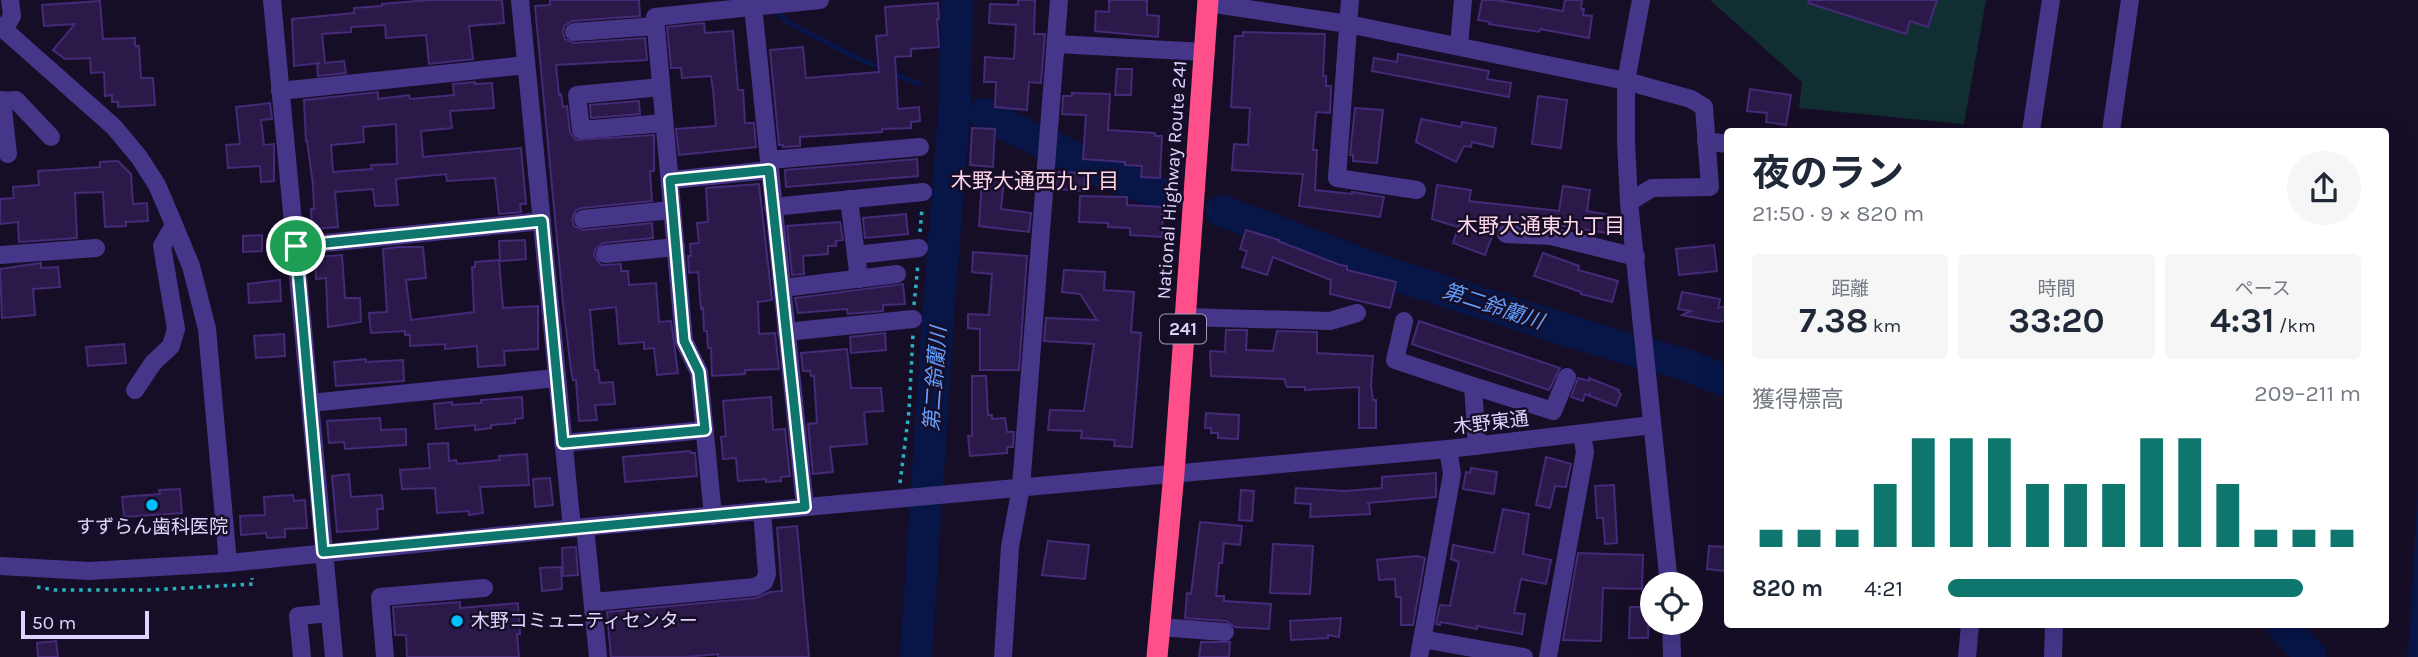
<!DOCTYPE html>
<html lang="ja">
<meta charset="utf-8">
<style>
:root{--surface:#fff;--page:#f6f6f7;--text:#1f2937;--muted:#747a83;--accent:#0f766e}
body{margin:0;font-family:Karla,"Noto Sans JP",sans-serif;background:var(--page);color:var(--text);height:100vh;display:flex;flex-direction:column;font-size:26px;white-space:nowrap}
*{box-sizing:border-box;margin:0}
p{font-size:23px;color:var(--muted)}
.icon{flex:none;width:38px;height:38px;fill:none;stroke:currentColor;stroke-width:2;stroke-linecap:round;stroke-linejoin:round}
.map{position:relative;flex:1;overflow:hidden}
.sheet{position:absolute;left:1724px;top:128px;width:665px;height:500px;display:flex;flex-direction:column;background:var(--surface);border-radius:7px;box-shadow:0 7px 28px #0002}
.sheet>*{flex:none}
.buttons{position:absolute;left:1640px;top:572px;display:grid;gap:14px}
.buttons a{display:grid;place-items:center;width:63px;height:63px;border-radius:50%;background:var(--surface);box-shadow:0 7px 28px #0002;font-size:35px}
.scale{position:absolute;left:21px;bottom:18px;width:128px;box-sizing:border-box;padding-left:7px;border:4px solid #e0d4ff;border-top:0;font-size:19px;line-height:24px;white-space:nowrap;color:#e0d4ff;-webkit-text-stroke:5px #160e27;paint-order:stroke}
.pin{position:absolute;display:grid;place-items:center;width:60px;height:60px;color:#fff;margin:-30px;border:4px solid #fff;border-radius:50%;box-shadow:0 2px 7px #0007}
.round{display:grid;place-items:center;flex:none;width:74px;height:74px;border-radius:37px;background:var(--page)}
.head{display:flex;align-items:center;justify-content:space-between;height:119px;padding:0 28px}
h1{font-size:38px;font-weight:700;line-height:52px}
.metrics{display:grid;grid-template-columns:repeat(3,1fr);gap:10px;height:119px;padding:7px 28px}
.metrics div{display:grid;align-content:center;border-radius:7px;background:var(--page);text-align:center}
.metrics b{font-size:35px;font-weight:700}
.metrics small{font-size:19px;font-weight:400}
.metrics p{font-size:19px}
.chart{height:196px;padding:14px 28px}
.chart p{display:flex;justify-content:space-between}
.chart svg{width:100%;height:126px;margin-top:7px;stroke:var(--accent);stroke-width:6}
ul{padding:0 28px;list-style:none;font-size:23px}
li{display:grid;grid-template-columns:112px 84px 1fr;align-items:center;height:52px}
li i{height:18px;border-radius:9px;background:var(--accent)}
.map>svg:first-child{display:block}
.green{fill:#112e32}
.water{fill:#071547}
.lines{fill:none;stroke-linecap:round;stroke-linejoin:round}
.stream{stroke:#071547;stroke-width:5}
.river{stroke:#071547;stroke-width:32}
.building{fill:#2a1949;stroke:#442a77;stroke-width:2;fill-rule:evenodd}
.path{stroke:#28b2bf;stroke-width:3.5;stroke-dasharray:3.5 5;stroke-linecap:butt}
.minor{stroke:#463689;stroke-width:18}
.highway{stroke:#ff4f8a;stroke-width:21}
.route-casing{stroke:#fff;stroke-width:14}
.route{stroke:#0f766e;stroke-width:9}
.poi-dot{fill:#00c0ff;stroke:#160e27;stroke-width:2.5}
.labels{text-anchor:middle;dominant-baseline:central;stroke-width:5;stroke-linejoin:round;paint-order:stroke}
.shield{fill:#160e27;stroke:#a399be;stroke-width:2}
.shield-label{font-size:18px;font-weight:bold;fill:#e0d4ff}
.street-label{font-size:19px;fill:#e0d4ff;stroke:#160e27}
.poi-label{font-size:19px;fill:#e0d4ff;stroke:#160e27}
.neighbourhood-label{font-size:21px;fill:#ffd6ea;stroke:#160e27}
.water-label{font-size:21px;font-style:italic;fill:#629fff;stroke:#160e27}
</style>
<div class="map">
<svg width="2418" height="657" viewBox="0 0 2418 657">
<rect width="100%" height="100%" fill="#160e27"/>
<!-- green -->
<path class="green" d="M1710,0H1986L1964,124L1799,108L1802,82Z"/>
<!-- water -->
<path class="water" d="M2418,491V657H2408Z"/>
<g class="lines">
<!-- stream -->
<g class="stream">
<path d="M776,8L786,21L855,57L919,84"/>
<path d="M948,88L955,87"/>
</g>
<!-- river -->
<g class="river">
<path d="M984,114L1100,170L1166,196"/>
<path d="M1222,211L1378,270L1614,345L1680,363L1727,381"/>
<path d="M2282,625L2311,657"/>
<path d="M916,657L938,317L955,101L957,0"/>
</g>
</g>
<!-- building -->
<g class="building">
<path d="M429,0H502L504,23L469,26L473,59L429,64L426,35L386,38L385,25L351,27V32L322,34L325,63L344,61L346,73L318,76L317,64L320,63L294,66L292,19L354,13V8L382,6V4Z"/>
<path d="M550,0H639L640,16L572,21L564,26L563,33L565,39L574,43L645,38L647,60L556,65L559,95L561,94L563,107L567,106L570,132L576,140L654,135V171H650L652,201L582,208L576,210L572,219L574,226L583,230L652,223L653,238L603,243L595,249L594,256L601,265L621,264V271H628L629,285L656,283L659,322L671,321L678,373L657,375L654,348L644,349V342L619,344L616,307L590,310L595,370H598L600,383L613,382L615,404L595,405L597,420L579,421L576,380H573L571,370L563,303L535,6L550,5Z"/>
<path d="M1018,0H1035L1034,34H1045L1041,83L1029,82L1027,110L995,107L996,82H984L985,57L1014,59L1016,25L989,23L990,4L1018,5Z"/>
<path d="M1109,0H1147V15L1159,16L1158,37L1095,31L1096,11L1109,12Z"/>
<path d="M1482,0H1496L1563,11L1565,0H1582L1581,9H1584L1583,15L1592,16L1589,38L1540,29L1539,32L1489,24L1490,22L1478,20Z"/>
<path d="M1809,0H1937L1928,27L1910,21L1906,34L1808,3Z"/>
<path d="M100,1L103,39L135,38V46H139L141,78H153L155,105L118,107V102H112V95L105,96L104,72L91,73L90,58L65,59L53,50L75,24L44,26L42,5Z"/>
<path d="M938,3L939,19H937L939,47L911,49V56L895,57L898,109L919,107L920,121L911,122V128L882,129V132L800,137V146L783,147V145H779L770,50L803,47L806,78L879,72L876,36L887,35L885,7Z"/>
<path d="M704,23L705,33L733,31L738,90H743L745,123H754L756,147L679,155L676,129L716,126L713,89L711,76L682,78L681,68H671L667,27Z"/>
<path d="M1243,32L1325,34L1323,76H1326V86H1331L1330,113L1316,112L1313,150H1317L1315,190L1352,194V192L1384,197L1380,217L1299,206L1303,174L1232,170L1234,144L1248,145L1250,108L1231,107L1235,36H1243Z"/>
<path d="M1398,54L1489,71L1487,79L1511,83L1509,97L1372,71L1374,58L1397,62Z"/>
<path d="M1117,69H1132L1131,95H1115Z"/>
<path d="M475,82V84L492,83L494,108L450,111L452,128L421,131L423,157L521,148L526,204H520L521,212L499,214L495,178L447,181L446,174L396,179L398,205L375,206L373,189L335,192L338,227L312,229L311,209H314L313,184L307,141H306L304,100L378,92V99L409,95L410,99L454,95L453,84ZM396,124L397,164L371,165L372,169L333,172L331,145L364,142L363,127Z"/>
<path d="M1750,89L1791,95L1786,125L1766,122L1767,113L1747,111Z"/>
<path d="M1072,93L1110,94L1108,130L1155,133V136H1162L1160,178L1141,177L1142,166L1125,165V162L1083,159L1086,115L1062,114L1063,96H1072Z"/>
<path d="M1538,96L1567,100L1561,148L1532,144Z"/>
<path d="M639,101L640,114L591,118L590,105Z"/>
<path d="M270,103L272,119L261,120L264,145L274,144V181L261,182L260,166L228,168L226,145L240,144L236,107Z"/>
<path d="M1355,108L1383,110L1377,163L1353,161V155H1350Z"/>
<path d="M1421,119L1461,127L1462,122L1496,128L1493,147L1472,142L1471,147L1464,146L1456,162L1416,142Z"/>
<path d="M972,128L995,129L993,167L970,165Z"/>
<path d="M917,159L918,176L786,187L785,170Z"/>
<path d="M118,161L131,174L133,204L147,203L148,221L126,222V226L105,227L103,192L75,193L77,238L19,242L18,222L0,224V199L14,198L13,187L39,185L38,171L100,167V162Z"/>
<path d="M1057,172L1085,173L1084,191L1056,189Z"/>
<path d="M982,177L1004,179L1001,209L1031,213L1029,232L979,226Z"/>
<path d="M759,184L772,300L758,302L759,334L775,333L779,369L745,370V374L712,376L711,348H708L707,331H704L703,308L701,309L698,272L689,273L688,256H691L690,244L699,243L697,223L708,222L706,188Z"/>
<path d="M1437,185L1471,190L1469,201L1559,211L1563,186L1590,190L1587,211L1610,215L1607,233L1557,225L1459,219L1458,227L1432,219Z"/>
<path d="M1080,196L1127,197V205L1163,207L1162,237L1130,235V228L1108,227V223L1079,222Z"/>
<path d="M906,214L908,234L865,238L863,218Z"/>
<path d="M840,222L843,240L836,241V246H828V254L803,256L804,274L792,275L787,226Z"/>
<path d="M1460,223L1493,234L1485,255L1453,243Z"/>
<path d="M1246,230L1279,240L1278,241L1340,265L1347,266V270L1396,282L1390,308L1330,294L1331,280L1273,257L1267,275L1242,267L1247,251L1240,249Z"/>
<path d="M262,235V251L243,252V236Z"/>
<path d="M525,240L526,259L500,261L499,241Z"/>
<path d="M1714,245L1717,271L1679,275L1676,249Z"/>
<path d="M399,247H423L426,278L406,280L411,320L474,312L472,267H475V262L499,260L503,308L538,306V349L504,351L505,365L478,367L477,346L445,349V344L410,346V335H405V331L371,333L369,313L387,312L383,249Z"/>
<path d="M973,252L1027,256L1019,370H980V329L968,328V314L989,315L992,274L972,272Z"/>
<path d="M1543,253L1579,266L1578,270L1618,281L1612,302L1581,294V292L1534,276Z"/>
<path d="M342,255L345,298H360L361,322L328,327L326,278L316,279L315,257Z"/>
<path d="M41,263V268L58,267L60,287L33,289L35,315L2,318L0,269Z"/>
<path d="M1064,270L1105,272L1104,290L1134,292L1131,332L1141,333L1132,447L1114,446L1115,440L1081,438L1082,431L1048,430L1050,410L1084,411L1094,344L1044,341L1046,318L1097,320L1080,294L1062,292Z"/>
<path d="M280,280L281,301L249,303L248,284Z"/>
<path d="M903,284L905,304L883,305V311L848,314L847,309L798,313L795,298Z"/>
<path d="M1682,292L1720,299L1718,308L1727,306V320L1718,322L1682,315L1691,311L1678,309Z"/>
<path d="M1419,321L1560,368L1549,390L1412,344Z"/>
<path d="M1226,330H1247L1246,350L1273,351L1277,331L1317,332V353L1373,356L1371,385L1373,400H1376V428H1359V387L1305,390V387H1287L1284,379L1211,376L1210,351L1225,352Z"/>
<path d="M885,333L886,350L851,353L850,337Z"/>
<path d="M284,334L285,356L256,358L254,336Z"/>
<path d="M124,344L126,363L88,366L86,347Z"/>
<path d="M847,349L851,388H881L883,411L864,412L867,444L830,447L833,472L813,474L808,424L817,423L814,376H811L810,371H803L801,353Z"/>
<path d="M366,359V362L403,360L404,381L336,386L334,362Z"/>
<path d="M972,376H986L988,415H992V419L1005,418L1007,432H1014L1013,447H1007V453L970,456L968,436H972Z"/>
<path d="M1578,378L1589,381V378L1619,390L1618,392L1621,394L1616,406L1590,396V393L1589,396L1585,394L1583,401L1571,397Z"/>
<path d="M522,397L523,418L515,419V423L491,425V428L475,430V425L436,429L434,404L452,402V405L481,403V400Z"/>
<path d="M771,397L773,430L785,429L790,476L781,477V481L766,482V479L738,481L736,458L723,459L721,437L726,436L723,401Z"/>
<path d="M1206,413L1239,415L1238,439L1218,438V433H1211V428H1205Z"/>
<path d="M380,418L381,430L406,429V445L345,449L344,442L329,443L327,421Z"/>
<path d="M448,443L449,461L456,460L457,464L500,460L499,456L527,454L529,485L480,487L483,513L469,515V511L437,513L435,488L402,489L400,470L430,468L428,444Z"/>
<path d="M690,451L691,453H695L697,476L625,482L623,457Z"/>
<path d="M1546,457L1571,464L1566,487L1555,486L1550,508L1536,505Z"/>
<path d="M1471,468L1497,472L1494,494L1463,489L1466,472L1470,473Z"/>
<path d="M1436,473V497L1367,503H1369L1370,514L1310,517L1311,504L1295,503L1296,488L1345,491L1382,488V477Z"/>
<path d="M349,474L351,497L382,495L383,509H377L378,529L337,532L332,476Z"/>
<path d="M550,478L553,505L535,507L533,479Z"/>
<path d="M1614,485L1617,543L1605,544L1603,518H1597L1595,486Z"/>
<path d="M180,489L182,513L124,517L122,497L160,494L159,490Z"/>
<path d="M1241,490L1254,491L1252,521L1239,520Z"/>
<path d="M293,495L294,501L305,500L307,528L285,529V537L267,538L266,533L241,535L240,516L265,515L264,497Z"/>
<path d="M1503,509L1529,514L1523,554L1551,560L1546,584L1521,579L1514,613L1525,614L1522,634L1477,626V629L1441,622L1440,625L1436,624L1440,605L1450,606L1459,562L1451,559L1453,545L1494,553Z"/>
<path d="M1200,522L1242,526L1240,545L1224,543L1222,563H1219L1216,596H1224V601L1271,604L1269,629L1235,627L1226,621L1185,618L1187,593L1191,594Z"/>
<path d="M797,526L809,657H718V654L687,657H611L607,612L756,598L770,592L782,591L777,528Z"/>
<path d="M1048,541L1089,545L1085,579L1042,575Z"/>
<path d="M1273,544L1313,546L1310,594L1270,593Z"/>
<path d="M1709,546L1727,547L1725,571L1707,569Z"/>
<path d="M576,547L578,575L563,576L562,548Z"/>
<path d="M1578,553L1643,555L1642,589L1603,588L1601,641L1563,640Z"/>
<path d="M1417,556L1425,558L1413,625H1401V597H1396L1395,579L1379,580L1377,560Z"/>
<path d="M561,567L562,589L542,591L540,568Z"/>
<path d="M460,602V608L518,603L520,634H517L519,657H407L406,635H395L393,607Z"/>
<path d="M1630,607H1649L1648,638H1629Z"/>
<path d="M1341,618L1339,637L1328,635V638L1291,640L1290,621Z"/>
<path d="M56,641L58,657H38L37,643Z"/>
<path d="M1201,642H1230L1229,657H1199Z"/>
</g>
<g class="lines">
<!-- path -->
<g class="path">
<path d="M920,232L922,208"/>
<path d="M914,305L918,264"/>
<path d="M900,483L909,411L913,334"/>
<path d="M37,587L55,590H149L253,584L252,578"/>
</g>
<!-- minor -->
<g class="minor">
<path d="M272,0L334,657"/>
<path d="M520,0L572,528"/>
<path d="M1350,0L1337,178L1417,190"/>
<path d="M1641,0L1626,81V142L1629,202L1669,584"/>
<path d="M1208,3L1348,24L1626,81L1691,99L1704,107L1710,187L1652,188L1629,202"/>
<path d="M753,6L805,507"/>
<path d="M0,26L114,127L139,157L157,185L169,213L191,266L207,329L228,563"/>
<path d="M4,30L12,16L10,0"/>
<path d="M574,32L656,26"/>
<path d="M1056,44L1204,52"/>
<path d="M1459,46L1463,0"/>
<path d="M661,87L577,95L581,130L664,123"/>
<path d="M280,91L526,65"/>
<path d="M2,100L8,154"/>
<path d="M0,101L16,100L51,137"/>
<path d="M2031,131L2051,0"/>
<path d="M2111,131L2130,0"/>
<path d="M1706,141L1727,144"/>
<path d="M769,160L920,147"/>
<path d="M670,180L770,170"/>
<path d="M849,199L859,279"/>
<path d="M773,207L923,192"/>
<path d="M583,219L672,210"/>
<path d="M1506,234L1551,236L1636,257"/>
<path d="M296,246L542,221"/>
<path d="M605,254L676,247"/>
<path d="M0,255L96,248"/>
<path d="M856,255L919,248"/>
<path d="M782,288L897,274"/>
<path d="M1184,317L1330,321L1357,313"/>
<path d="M1404,321L1395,360L1473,386L1477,446"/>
<path d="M786,332L913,319"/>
<path d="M1473,386L1553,411L1567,377"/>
<path d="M135,390L153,363L171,346L176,329L162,246L174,225"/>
<path d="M310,403L556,378"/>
<path d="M563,443L705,430"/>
<path d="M713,516L699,372L684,341L655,17L820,0"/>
<path d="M585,527L598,657"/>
<path d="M0,566L89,571L228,563L585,527L1448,449L1652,425"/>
<path d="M593,602L755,587L764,582L767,574L762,511"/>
<path d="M1671,623L1672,657"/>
<path d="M1160,627L1225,632"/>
<path d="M1422,639L1524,657"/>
<path d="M302,657L298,616L330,613"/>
<path d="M385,657L380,597L484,588"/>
<path d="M1003,657L1010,547L1021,487L1059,0"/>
<path d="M1419,657L1452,474L1448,449"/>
<path d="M1548,657L1585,452L1582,434"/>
<path d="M1967,657L1970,625"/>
<path d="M2053,657L2054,625"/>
</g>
<!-- highway -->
<path class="highway" d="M1157,657L1174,473L1208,0"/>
</g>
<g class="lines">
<!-- route casing -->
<g class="route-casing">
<path id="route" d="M769,170L805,507L323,552L296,246L542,221L563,443L705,430L699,372L684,341L670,180Z"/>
</g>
<!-- route -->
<use href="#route" class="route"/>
</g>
<!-- markers -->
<g class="poi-dot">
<circle cx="152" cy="505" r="7"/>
<circle cx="457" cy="621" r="7"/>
</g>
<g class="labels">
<!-- shield labels -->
<rect class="shield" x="1160" y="314.5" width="46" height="29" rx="5"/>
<g class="shield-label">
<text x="1183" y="329">241</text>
</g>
<!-- street labels -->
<g class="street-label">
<text transform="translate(1172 180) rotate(-86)">National Highway Route 241</text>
<text transform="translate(1491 423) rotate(-7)">木野東通</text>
</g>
<!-- poi labels -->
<g class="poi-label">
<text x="152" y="527">すずらん歯科医院</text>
<text x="471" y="621" text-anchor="start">木野コミュニティセンター</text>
</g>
<!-- neighbourhood labels -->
<g class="neighbourhood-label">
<text x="1035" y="181">木野大通西九丁目</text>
<text x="1541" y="226">木野大通東九丁目</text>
</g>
<!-- water labels -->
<g class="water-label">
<text transform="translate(1493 306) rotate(18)">第二鈴蘭川</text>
<text transform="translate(935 379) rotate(-86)">第二鈴蘭川</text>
</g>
</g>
</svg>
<div class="buttons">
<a><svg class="icon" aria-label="locate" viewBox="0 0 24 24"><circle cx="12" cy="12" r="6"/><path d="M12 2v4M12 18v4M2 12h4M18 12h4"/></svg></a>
</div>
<div class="scale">50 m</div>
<div class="pin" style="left:296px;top:246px;background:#1e9e55"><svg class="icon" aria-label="arrive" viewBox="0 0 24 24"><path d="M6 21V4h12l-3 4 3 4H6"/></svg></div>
<section class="sheet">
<div class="head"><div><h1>夜のラン</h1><p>21:50 · 9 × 820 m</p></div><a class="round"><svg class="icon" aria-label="share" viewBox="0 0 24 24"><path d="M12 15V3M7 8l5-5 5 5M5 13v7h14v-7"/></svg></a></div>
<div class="metrics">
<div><p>距離</p><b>7.38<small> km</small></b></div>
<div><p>時間</p><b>33:20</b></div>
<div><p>ペース</p><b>4:31<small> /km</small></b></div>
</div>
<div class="chart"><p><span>獲得標高</span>209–211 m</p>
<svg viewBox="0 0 160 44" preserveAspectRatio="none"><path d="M5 44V38M15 44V38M25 44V38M35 44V22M45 44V6M55 44V6M65 44V6M75 44V22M85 44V22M95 44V22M105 44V6M115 44V6M125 44V22M135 44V38M145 44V38M155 44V38"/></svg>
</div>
<ul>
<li><b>820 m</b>4:21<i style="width:86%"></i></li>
</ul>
</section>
</div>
